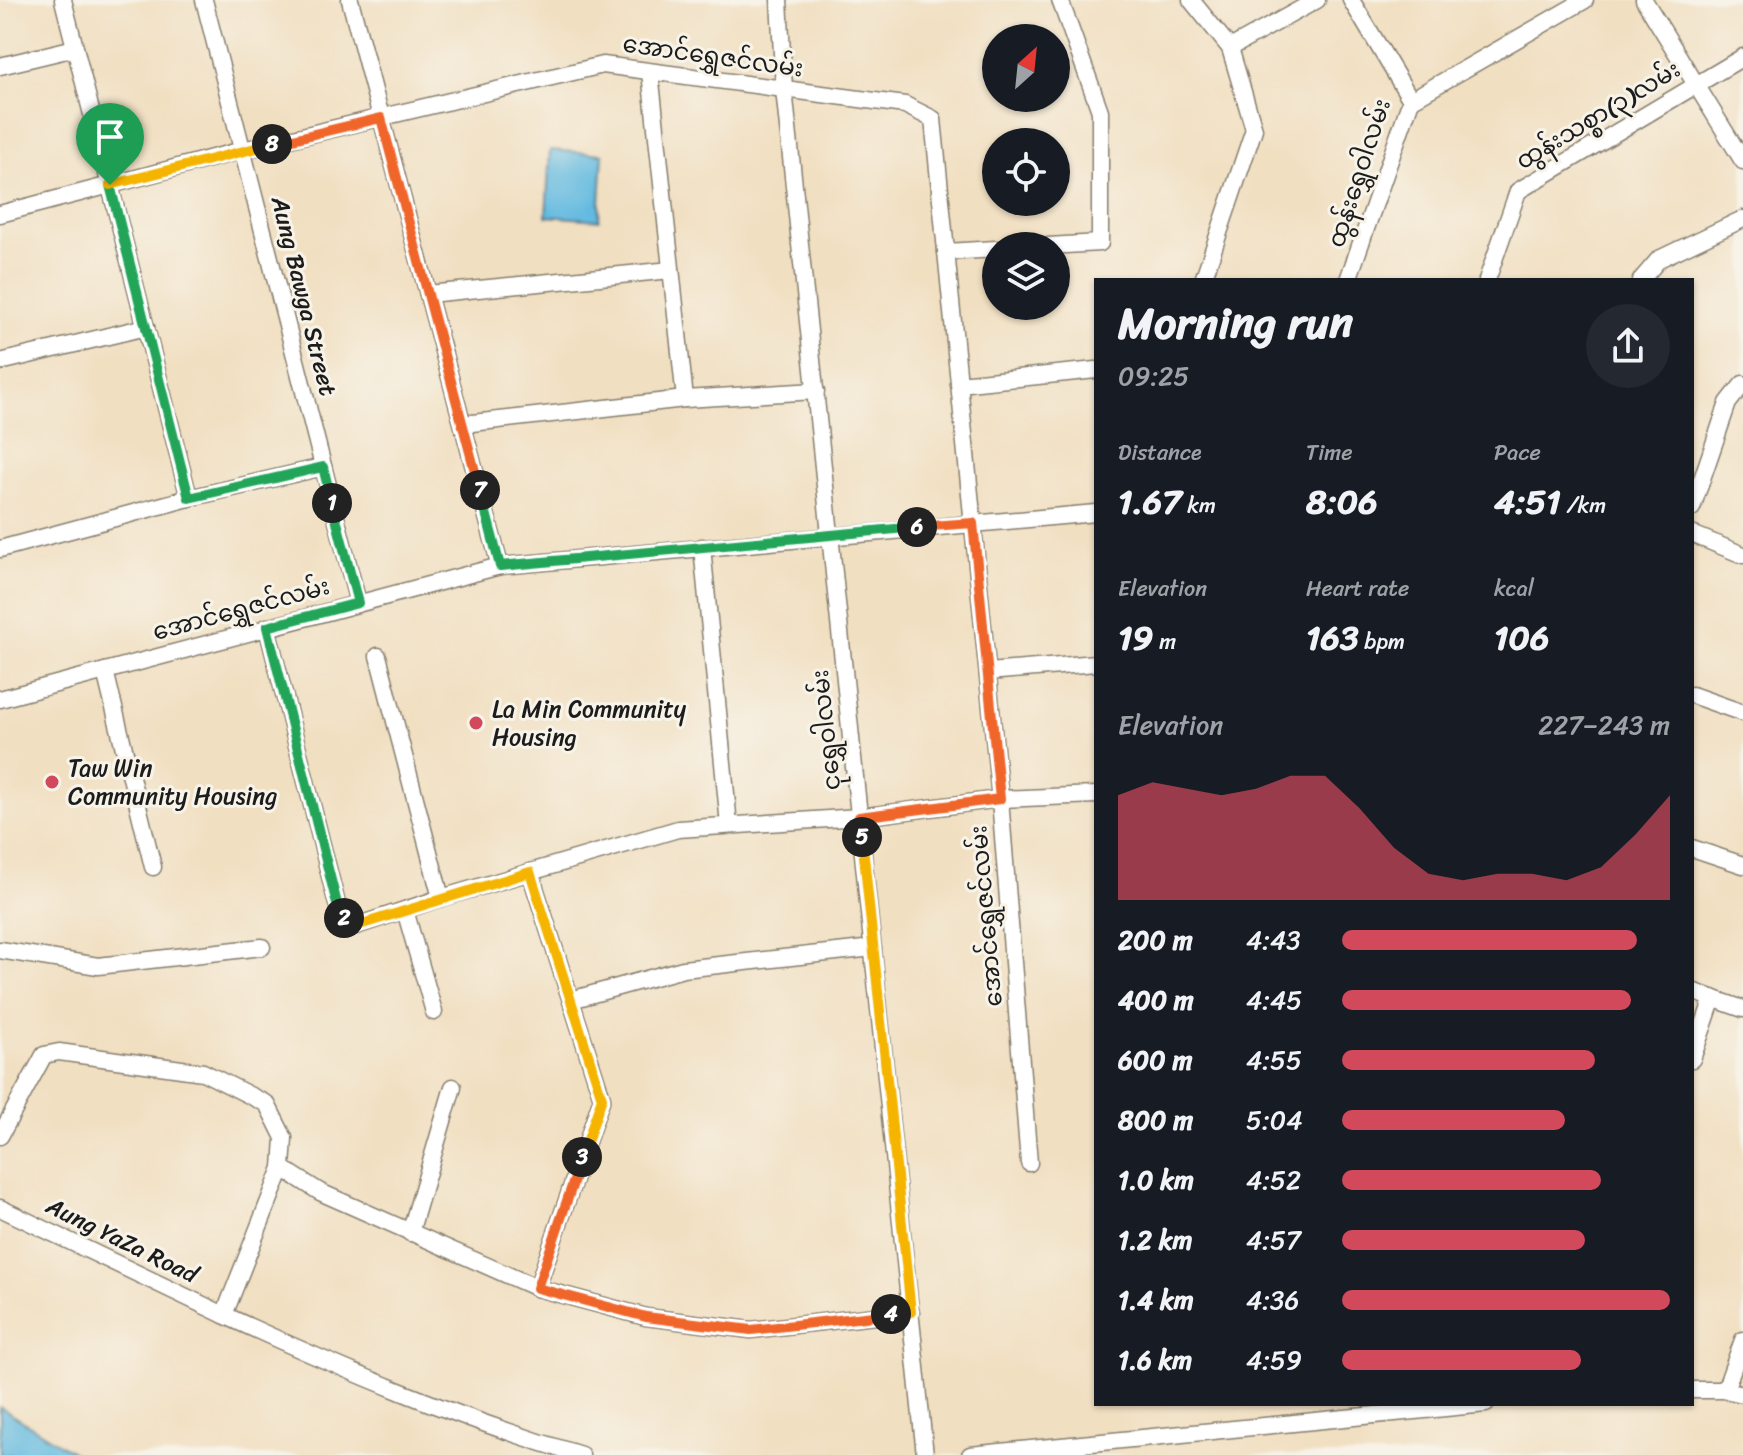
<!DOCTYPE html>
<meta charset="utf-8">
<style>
:root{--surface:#171b24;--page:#242831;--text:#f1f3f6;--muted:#9ea1a6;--accent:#d1495b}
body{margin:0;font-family:Sriracha,"Noto Sans Myanmar",sans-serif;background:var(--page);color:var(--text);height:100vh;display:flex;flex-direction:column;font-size:30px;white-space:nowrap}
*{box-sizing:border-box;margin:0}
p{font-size:26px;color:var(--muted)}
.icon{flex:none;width:44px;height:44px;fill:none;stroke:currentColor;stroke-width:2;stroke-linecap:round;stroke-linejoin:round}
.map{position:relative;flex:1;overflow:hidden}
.details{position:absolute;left:1094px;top:278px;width:600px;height:1128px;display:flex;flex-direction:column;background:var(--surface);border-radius:0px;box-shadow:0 2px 6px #0004}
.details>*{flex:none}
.needle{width:52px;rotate:27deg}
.buttons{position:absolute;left:982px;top:24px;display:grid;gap:16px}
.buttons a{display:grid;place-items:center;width:88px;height:88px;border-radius:50%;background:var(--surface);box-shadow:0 2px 6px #0004;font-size:40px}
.pin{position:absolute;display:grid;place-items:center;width:68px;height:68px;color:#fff;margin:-82px -34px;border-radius:50% 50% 50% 0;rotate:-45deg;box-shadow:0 0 8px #0007}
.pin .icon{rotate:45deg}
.km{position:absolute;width:40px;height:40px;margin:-20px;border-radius:50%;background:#222;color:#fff;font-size:22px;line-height:40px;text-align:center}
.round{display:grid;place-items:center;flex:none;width:84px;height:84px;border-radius:42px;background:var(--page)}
.summary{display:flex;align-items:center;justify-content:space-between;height:136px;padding:0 24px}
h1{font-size:44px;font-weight:700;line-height:60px}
.figures{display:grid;grid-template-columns:repeat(3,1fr);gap:12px;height:136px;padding:8px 24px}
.figures div{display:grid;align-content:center}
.figures b{font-size:34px;font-weight:700}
.figures small{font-size:22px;font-weight:400}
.figures p{font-size:22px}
.chart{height:224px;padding:16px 24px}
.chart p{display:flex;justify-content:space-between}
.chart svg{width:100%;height:144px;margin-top:8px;fill:var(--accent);opacity:.7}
ul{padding:0 24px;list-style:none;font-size:26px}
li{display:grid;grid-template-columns:128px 96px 1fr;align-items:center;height:60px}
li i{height:20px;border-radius:10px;background:var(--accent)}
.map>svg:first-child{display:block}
.water{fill:#63bae0;stroke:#406b7e;stroke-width:2}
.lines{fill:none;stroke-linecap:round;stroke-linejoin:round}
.street-casing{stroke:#867e6e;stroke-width:19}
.street{stroke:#fff;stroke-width:16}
.split-1-casing{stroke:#fff;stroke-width:16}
.split-2-casing{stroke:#fff;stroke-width:16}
.split-3-casing{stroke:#fff;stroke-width:16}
.split-4-casing{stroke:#fff;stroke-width:16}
.split-5-casing{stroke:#fff;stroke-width:16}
.split-6-casing{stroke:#fff;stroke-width:16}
.split-7-casing{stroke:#fff;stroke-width:16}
.split-8-casing{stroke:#fff;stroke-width:16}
.split-9-casing{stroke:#fff;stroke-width:16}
.split-1{stroke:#22a559;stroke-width:10}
.split-2{stroke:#22a559;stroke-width:10}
.split-3{stroke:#f5b400;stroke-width:10}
.split-4{stroke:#f0652b;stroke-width:10}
.split-5{stroke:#f5b400;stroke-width:10}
.split-6{stroke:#f0652b;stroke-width:10}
.split-7{stroke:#22a559;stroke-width:10}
.split-8{stroke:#f0652b;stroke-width:10}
.split-9{stroke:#f5b400;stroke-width:10}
.poi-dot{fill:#d1495b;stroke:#f7f3e8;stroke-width:3}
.labels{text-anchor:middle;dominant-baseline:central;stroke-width:6;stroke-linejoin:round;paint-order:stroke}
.street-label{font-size:24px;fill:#1c1c1c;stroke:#f7f3e8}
.poi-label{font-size:24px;fill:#1c1c1c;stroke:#f7f3e8;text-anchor:start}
</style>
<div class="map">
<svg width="1743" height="1455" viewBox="0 0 1743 1455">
<rect width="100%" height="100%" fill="#f7f3e8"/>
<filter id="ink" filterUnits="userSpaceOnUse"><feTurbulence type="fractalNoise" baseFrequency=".0125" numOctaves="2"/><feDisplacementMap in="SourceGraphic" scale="16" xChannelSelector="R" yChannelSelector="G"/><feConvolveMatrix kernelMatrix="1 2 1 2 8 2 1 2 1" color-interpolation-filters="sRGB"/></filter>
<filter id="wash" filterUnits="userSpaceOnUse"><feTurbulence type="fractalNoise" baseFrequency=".006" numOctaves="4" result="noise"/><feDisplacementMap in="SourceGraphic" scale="32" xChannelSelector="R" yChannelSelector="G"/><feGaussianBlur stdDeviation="1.8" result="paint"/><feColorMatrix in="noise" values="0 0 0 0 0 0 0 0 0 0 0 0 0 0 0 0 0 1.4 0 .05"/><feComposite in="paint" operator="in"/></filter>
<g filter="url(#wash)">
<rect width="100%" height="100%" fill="#f1dfc1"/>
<!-- water -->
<g class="water">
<path d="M550,150L603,154L599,220L546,216Z"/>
<path d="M0,1407L77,1455H0Z"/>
</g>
</g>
<g filter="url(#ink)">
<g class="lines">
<!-- street casing -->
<g class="street-casing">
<g id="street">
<path d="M63,0L189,498"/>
<path d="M204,0L358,603"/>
<path d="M350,0L500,566"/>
<path d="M779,0L784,89L925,1455"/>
<path d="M1191,0L1230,48L1254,129L1203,280"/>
<path d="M1644,0L1743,161"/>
<path d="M1230,48L1317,0"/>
<path d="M0,66L75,48"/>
<path d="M650,72L685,399"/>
<path d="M1411,100L1585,0"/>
<path d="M0,214L243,150L603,65L905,105L933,119L1000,799L1029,1163"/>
<path d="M1048,246L1100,243V111L1060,0"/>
<path d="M946,252L996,249"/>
<path d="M1348,280L1411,100L1351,0"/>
<path d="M1487,280L1518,191L1743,57"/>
<path d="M1641,280L1659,259L1743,219"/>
<path d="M428,294L671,270"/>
<path d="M0,362L146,327"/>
<path d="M959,384L1096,370"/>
<path d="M463,424L685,399L816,391"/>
<path d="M1692,508L1728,403L1743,384"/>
<path d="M1692,534L1743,555"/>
<path d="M702,547L729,825"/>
<path d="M0,549L189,498L323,467"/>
<path d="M267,627L337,904L347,923L356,926L441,898L678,829L859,817L1000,799L1096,795"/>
<path d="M378,656L441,898"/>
<path d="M105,671L153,867"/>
<path d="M988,672L1096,663"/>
<path d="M1692,695L1743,713"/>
<path d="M0,699L500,566L1096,513"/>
<path d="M1692,848L1743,865"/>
<path d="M530,872L602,1098L537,1288"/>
<path d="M405,910L434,1012"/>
<path d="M0,950L98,966L262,947"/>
<path d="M1692,991L1743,1009"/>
<path d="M571,1000L683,969L873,948"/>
<path d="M1692,1059L1713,998"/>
<path d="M0,1136L44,1055L59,1052L203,1072L267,1104L284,1138L282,1168L224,1315C341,1369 457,1418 581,1455"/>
<path d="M282,1168L320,1192L537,1288L646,1317L751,1330L911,1312"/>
<path d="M0,1208L224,1315"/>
<path d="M410,1233L453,1087"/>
<path d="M1692,1390H1725L1743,1394"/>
<path d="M1725,1390L1743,1340"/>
<path d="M970,1455L1486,1404"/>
</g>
</g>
<!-- street -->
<use href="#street" class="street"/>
</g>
</g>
<g class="lines" filter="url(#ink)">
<!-- split-1 casing -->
<g class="split-1-casing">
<path id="split-1" d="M110,185L189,498L323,467L332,503"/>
</g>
<!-- split-2 casing -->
<g class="split-2-casing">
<path id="split-2" d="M332,503L358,603L267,627L337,904L344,918"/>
</g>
<!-- split-3 casing -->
<g class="split-3-casing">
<path id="split-3" d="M344,918L356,926L530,872L602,1098L582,1157"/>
</g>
<!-- split-4 casing -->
<g class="split-4-casing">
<path id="split-4" d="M582,1157L537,1288L646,1317L751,1330L891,1314"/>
</g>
<!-- split-5 casing -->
<g class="split-5-casing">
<path id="split-5" d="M862,837L911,1312L891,1314"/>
</g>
<!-- split-6 casing -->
<g class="split-6-casing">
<path id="split-6" d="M862,837L859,817L1000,799L973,523L917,527"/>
</g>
<!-- split-7 casing -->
<g class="split-7-casing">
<path id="split-7" d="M480,490L500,566L917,527"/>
</g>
<!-- split-8 casing -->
<g class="split-8-casing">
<path id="split-8" d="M272,144L381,118L480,490"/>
</g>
<!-- split-9 casing -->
<g class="split-9-casing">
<path id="split-9" d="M110,185L272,144"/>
</g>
<!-- split-1 -->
<use href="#split-1" class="split-1"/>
<!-- split-2 -->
<use href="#split-2" class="split-2"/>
<!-- split-3 -->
<use href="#split-3" class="split-3"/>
<!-- split-4 -->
<use href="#split-4" class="split-4"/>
<!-- split-5 -->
<use href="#split-5" class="split-5"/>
<!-- split-6 -->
<use href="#split-6" class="split-6"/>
<!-- split-7 -->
<use href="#split-7" class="split-7"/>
<!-- split-8 -->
<use href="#split-8" class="split-8"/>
<!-- split-9 -->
<use href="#split-9" class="split-9"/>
</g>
<!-- markers -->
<g class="poi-dot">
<circle cx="476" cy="723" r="8"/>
<circle cx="52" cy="782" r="8"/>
</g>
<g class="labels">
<!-- street labels -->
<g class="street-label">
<text transform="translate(713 56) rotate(8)">အောင်ရွှေဇင်လမ်း</text>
<text transform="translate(1598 115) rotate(-31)">ထွန်းသစ္စာ(၃)လမ်း</text>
<text transform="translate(1359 173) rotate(-72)">ထွန်းရွှေဝါလမ်း</text>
<text transform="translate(304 296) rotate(76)">Aung Bawga Street</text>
<text transform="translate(241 609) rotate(-15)">အောင်ရွှေဇင်လမ်း</text>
<text transform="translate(826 730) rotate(-96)">ငုရွှေဝါလမ်း</text>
<text transform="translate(986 916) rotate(-95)">အောင်ရွှေဇင်လမ်း</text>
<text transform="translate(122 1240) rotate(26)">Aung YaZa Road</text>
</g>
<!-- poi labels -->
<g class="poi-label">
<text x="492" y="709">La Min Community<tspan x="492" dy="28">Housing</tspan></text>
<text x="68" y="768">Taw Win<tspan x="68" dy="28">Community Housing</tspan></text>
</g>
</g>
</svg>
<div class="buttons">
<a><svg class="needle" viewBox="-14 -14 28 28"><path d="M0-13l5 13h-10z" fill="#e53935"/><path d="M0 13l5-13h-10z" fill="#9ea1a6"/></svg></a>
<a><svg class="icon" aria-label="locate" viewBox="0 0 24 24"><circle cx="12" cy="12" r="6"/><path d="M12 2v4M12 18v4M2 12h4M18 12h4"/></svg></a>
<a><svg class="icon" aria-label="layers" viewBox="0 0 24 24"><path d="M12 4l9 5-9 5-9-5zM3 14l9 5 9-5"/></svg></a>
</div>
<div class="pin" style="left:110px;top:185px;background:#1e9e55"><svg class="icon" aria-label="arrive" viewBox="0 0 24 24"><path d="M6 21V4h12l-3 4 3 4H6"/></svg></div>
<b class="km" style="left:332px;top:503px">1</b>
<b class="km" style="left:344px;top:918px">2</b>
<b class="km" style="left:582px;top:1157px">3</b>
<b class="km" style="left:891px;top:1314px">4</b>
<b class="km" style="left:862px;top:837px">5</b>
<b class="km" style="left:917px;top:527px">6</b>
<b class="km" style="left:480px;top:490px">7</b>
<b class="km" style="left:272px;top:144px">8</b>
<section class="details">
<div class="summary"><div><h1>Morning run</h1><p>09:25</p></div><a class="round"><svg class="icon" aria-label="share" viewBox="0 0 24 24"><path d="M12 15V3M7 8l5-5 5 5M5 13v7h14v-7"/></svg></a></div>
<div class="figures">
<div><p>Distance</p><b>1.67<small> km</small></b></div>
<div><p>Time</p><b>8:06</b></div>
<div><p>Pace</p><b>4:51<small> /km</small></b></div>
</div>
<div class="figures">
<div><p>Elevation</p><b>19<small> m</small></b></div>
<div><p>Heart rate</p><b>163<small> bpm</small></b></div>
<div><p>kcal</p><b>106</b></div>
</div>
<div class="chart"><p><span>Elevation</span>227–243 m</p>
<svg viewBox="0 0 160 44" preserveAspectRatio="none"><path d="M0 44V12L10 8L20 10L30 12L40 10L50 6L60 6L70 16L80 28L90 36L100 38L110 36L120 36L130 38L140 34L150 24L160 12V44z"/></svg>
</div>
<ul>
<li><b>200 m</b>4:43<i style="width:90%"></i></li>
<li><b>400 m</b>4:45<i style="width:88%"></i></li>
<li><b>600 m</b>4:55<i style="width:77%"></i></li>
<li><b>800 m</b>5:04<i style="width:68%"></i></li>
<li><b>1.0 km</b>4:52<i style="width:79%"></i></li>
<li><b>1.2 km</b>4:57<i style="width:74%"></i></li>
<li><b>1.4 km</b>4:36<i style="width:100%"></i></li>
<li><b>1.6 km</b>4:59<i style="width:73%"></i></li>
</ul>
</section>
</div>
